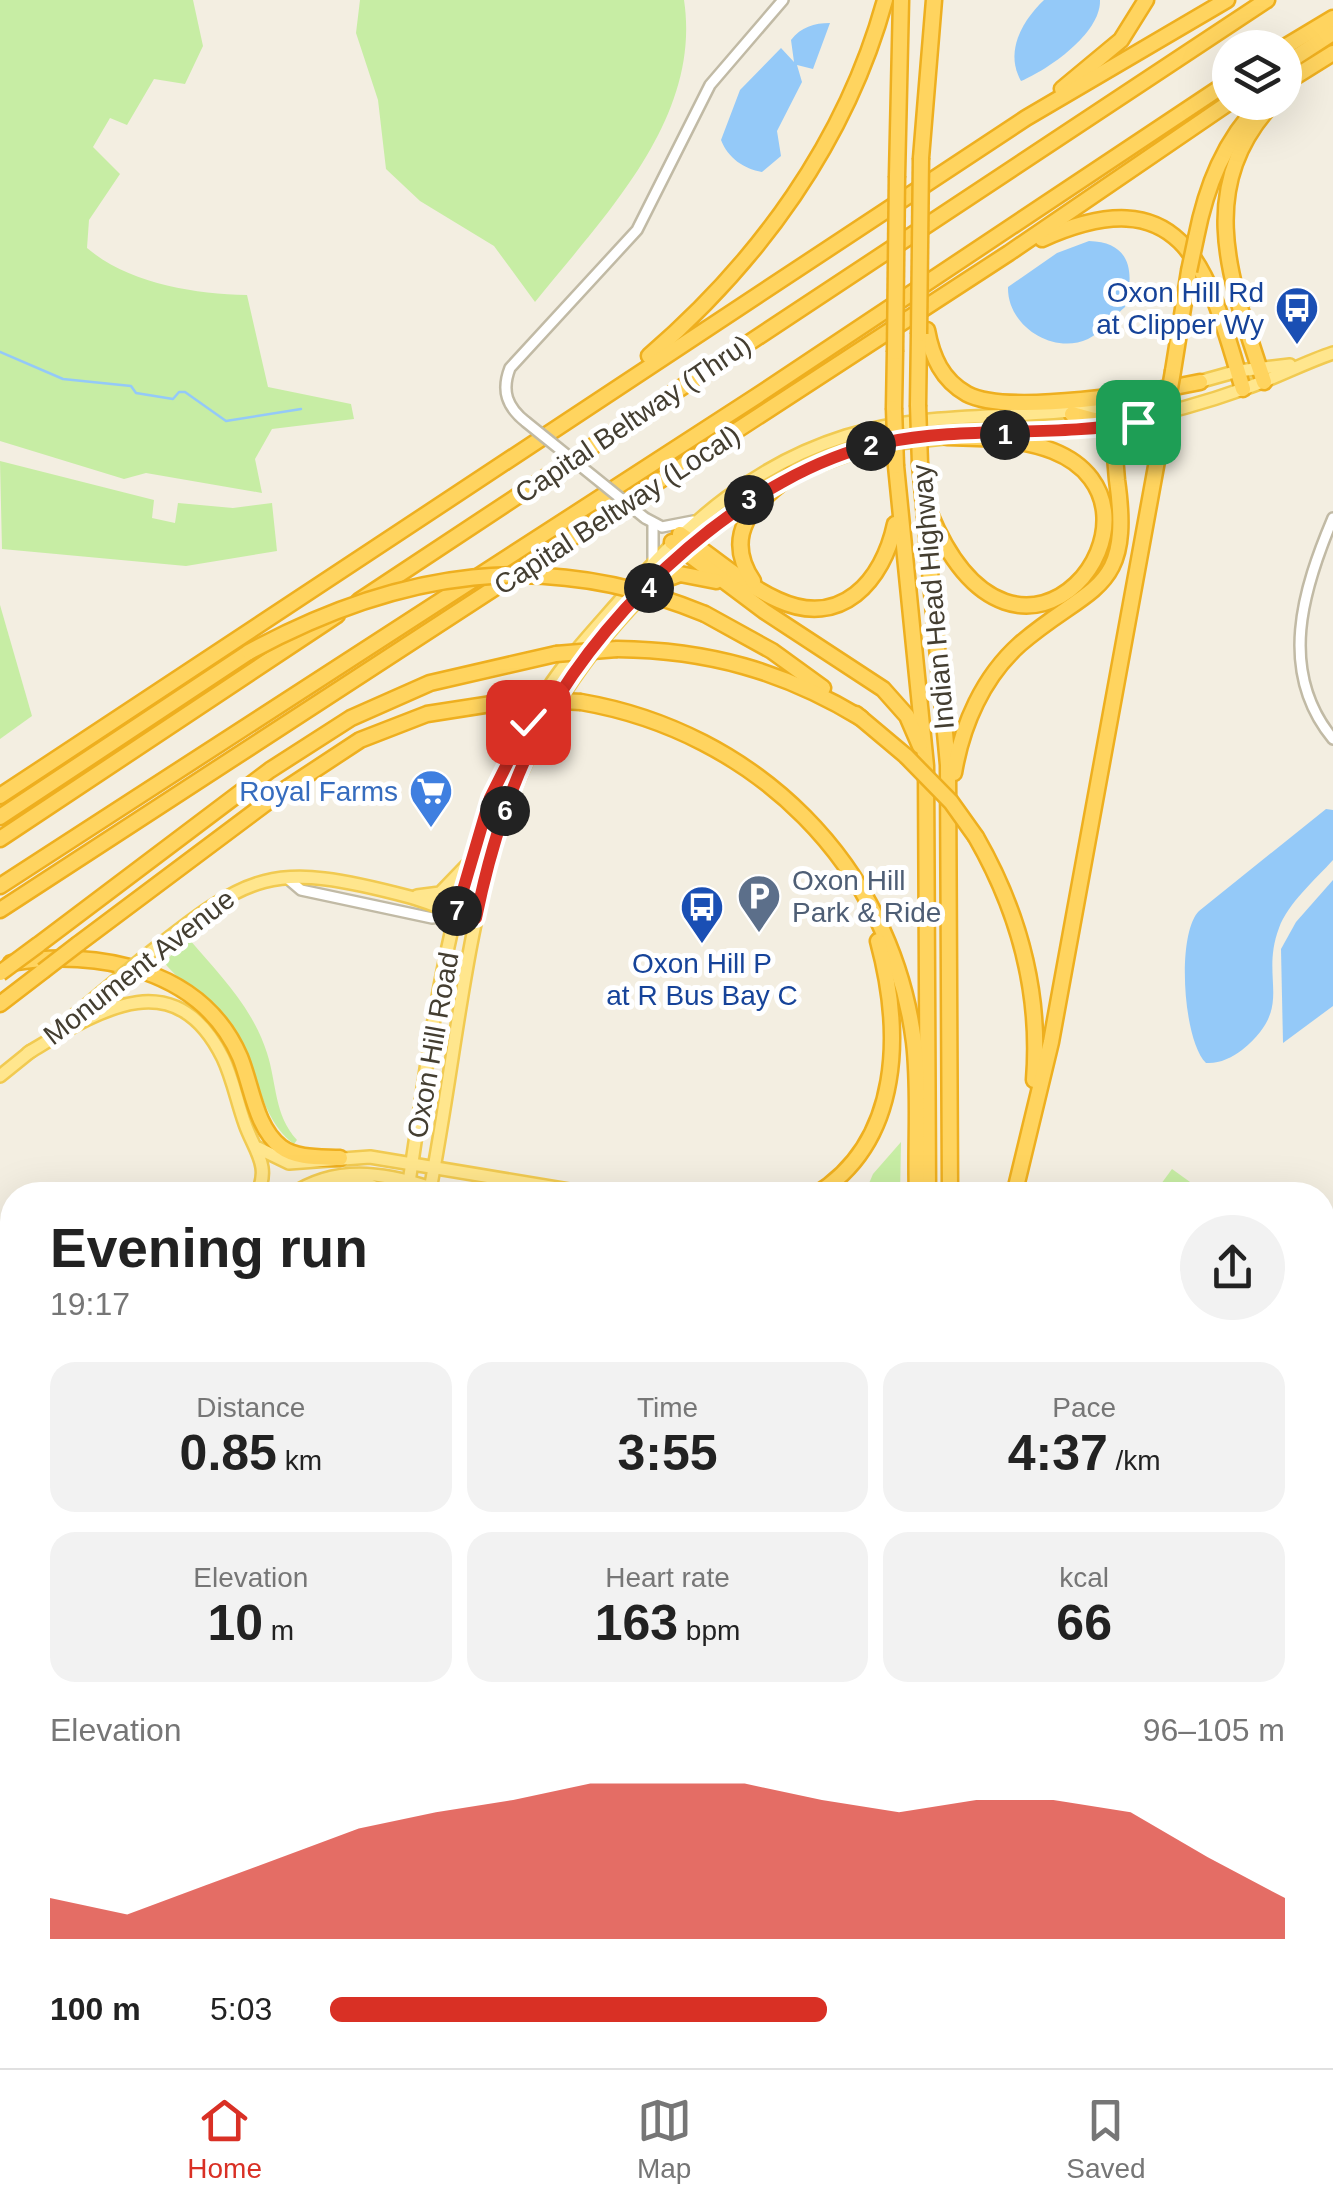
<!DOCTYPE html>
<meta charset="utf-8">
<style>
:root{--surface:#fff;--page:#f2f2f2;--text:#222;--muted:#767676;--line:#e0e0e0;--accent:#d93025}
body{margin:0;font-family:Helvetica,sans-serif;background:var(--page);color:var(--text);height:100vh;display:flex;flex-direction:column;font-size:38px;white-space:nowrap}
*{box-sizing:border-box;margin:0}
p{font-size:32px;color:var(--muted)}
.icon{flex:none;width:55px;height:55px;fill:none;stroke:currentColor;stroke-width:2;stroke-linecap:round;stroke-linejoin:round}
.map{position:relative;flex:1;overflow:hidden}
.drawer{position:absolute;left:0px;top:1182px;width:1335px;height:888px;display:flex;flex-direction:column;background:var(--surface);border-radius:40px 40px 0 0;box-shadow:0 10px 40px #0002}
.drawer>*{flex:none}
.buttons{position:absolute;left:1212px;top:30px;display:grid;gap:20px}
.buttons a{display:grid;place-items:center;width:90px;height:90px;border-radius:50%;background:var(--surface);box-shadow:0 10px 40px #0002;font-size:50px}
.pin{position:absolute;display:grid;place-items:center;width:85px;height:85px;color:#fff;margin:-42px;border-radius:20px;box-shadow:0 5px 15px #0006}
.km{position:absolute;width:50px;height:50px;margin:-25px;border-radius:50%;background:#222;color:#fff;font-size:28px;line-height:50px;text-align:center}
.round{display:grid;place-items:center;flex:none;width:105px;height:105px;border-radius:52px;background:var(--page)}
.headline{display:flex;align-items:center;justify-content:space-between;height:170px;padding:0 50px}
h1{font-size:55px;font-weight:700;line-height:75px}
.stats{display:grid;grid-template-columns:repeat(3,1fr);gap:15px;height:170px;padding:10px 50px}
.stats div{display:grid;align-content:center;border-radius:25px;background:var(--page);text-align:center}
.stats b{font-size:50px;font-weight:700}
.stats small{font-size:28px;font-weight:400}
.stats p{font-size:28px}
.chart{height:280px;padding:20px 50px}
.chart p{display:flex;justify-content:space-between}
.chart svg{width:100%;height:180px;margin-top:10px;fill:var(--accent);opacity:.7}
ul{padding:0 50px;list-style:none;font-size:32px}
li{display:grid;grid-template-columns:160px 120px 1fr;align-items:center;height:75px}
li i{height:25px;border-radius:12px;background:var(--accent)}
.tabs{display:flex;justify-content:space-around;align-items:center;height:140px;border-top:2px solid var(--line);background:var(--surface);font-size:28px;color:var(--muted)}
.tabs a{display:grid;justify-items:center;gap:5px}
.tabs .on{color:var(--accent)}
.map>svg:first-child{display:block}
.green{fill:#c7eda4}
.water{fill:#94c9f8}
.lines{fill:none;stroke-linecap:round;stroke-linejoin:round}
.stream{stroke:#94c9f8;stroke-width:2.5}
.minor-casing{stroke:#c1baa5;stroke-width:14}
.major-casing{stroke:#f1ca51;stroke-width:16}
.highway-casing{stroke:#eeaf1f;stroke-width:19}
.minor{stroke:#fff;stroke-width:9}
.major{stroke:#ffe68d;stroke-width:11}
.highway{stroke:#ffd45f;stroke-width:14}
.minor-bridge-casing{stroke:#c1baa5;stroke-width:14;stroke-linecap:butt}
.major-bridge-casing{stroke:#f1ca51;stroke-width:16;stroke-linecap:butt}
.highway-bridge-casing{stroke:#eeaf1f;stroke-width:19;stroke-linecap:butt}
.minor-bridge{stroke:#fff;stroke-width:9}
.major-bridge{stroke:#ffe68d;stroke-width:11}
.highway-bridge{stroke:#ffd45f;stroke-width:14}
.route-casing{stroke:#fff;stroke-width:20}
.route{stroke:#d93025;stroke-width:12}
.labels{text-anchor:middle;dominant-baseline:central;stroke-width:10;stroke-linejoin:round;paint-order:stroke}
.transit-label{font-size:28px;fill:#164399;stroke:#fff;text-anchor:end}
.street-label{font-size:28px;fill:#443e31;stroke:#fff}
.shop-label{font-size:28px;fill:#366cbe;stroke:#fff;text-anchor:end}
.service-label{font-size:28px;fill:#4e5e75;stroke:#fff;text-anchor:start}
</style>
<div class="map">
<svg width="1333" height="2068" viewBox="0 0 1333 2068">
<rect width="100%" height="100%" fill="#f3eee1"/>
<!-- green -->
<g class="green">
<path d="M0,0H193L203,46L185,84L154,79L127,125L110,118L93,147L120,174L89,220L87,248C128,283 193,294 247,295L268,387L351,404L354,419L272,429L255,459L262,493L146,473L124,479L0,441Z"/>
<path d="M360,0H684C702,119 604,216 535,302L494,246L420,201L386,169L378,100L356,33Z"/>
<path d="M0,461L154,500L152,518L175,523L178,503L233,508L272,503L277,551L186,566L2,549Z"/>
<path d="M0,605L32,716L0,739Z"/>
<path d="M189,939C219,974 253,1008 267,1053C277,1084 274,1115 297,1140L294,1144C259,1118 259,1070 237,1034C219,1002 185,990 164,962Z"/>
<path d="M901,1142L900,1195H864L873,1174Z"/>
<path d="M1172,1169L1208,1195H1153Z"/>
<path d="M12,1466V2051L0,2053V1477Z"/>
</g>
<!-- water -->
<g class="water">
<path d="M1044,0H1100C1101,33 1049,69 1021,81C1004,51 1023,20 1044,0Z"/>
<path d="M830,23L813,69L797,65L802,82L777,131L781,156L762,172C744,169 728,158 721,140L740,90L781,48L794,62L791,40C801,27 814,23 830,23Z"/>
<path d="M1089,241C1131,242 1135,272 1125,307C1113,317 1102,332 1088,339C1053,355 1007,326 1008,287L1057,253Z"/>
<path d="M1326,809L1333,810V860C1315,880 1288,903 1279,928C1259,981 1296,1006 1242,1050C1231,1058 1219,1064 1206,1063C1183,1041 1176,934 1199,911Z"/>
<path d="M1333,880V1006L1283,1043L1281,949L1296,922Z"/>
</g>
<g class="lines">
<!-- stream -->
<path class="stream" d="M0,352L63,379L131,386L136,393L173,399L179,392H185L226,421L301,409"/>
<!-- minor casing -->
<g class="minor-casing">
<g id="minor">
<path d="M526,422C507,407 501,391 510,368L637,230L710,85L783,0"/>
<path d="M645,518L662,527L693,521"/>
<path d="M1333,518C1303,589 1277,671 1333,739"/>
<path d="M653,562V525"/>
<path d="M287,878L301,890L432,918L456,915"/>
<path d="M431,1188L477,1195"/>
<path d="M1322,1412L1333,1409"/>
<path d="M1322,1756L1333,1757"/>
<path d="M1322,1859L1333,1860"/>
<path d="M719,2058L723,2068"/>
<path d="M898,2058V2068"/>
<path d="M1055,2058V2068"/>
<path d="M1268,2058L1283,2068"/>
</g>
</g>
<!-- major casing -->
<g class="major-casing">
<g id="major">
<path d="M1191,384L1238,371L1290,365"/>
<path d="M1002,435C1088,432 1165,417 1246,388C1276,378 1303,363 1333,353"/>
<path d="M788,477L871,446L953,437"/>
<path d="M417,896L440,893L467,865"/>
<path d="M142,959C251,872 270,860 410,897C432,903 453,914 476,918"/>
<path d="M57,1030L119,978"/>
<path d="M28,1053C95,1013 174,959 223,1058C233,1079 237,1102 245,1124C254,1150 272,1167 256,1195"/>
<path d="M0,1076L31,1051"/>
<path d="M258,1148L289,1163L370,1157L599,1195"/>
<path d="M340,1182L368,1184L390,1195"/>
<path d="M291,1195C335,1165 383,1172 431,1188"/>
<path d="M407,1195C434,1023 450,840 547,690C570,654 601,623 628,591C690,521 756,464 846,436C948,404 1057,427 1159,394"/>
<path d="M429,1195C474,964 465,778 641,597C680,556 719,518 768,488"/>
<path d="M0,1421L12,1411"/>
<path d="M287,2068L288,2058"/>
</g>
</g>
<!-- highway casing -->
<g class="highway-casing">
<g id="highway">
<path d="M1283,48L1333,18"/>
<path d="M1285,64L1333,33"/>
<path d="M1285,83L1333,53"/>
<path d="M1062,89L1121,40L1146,0"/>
<path d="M921,158L934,0"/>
<path d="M897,176L901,0"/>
<path d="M1196,238C1206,187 1224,140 1262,102"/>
<path d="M1042,239C1189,173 1209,276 1243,389"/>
<path d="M927,330C932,357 942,380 967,394C1008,416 1153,392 1200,382"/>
<path d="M649,356C759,261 846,142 885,0"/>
<path d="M1173,371L1189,271"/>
<path d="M1264,382C1232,284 1192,189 1274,102"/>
<path d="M918,405L919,334"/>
<path d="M894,408L895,352"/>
<path d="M920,464L948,765L950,1195"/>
<path d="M896,466L926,766L928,1195"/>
<path d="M928,509C1018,732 1191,506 1053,451C1020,438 982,438 947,437"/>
<path d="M680,534C712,556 743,584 778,600C841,629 883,581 895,524"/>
<path d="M672,542L764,611L883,689L907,716L920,746"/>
<path d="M753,581C722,535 753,503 792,475"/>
<path d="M653,584L680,574L716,581"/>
<path d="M359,601L1267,0"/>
<path d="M705,614L772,651L823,688"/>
<path d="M617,649C708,650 783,671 861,718"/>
<path d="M581,702C755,732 891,864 914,1042C920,1092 915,1145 917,1195"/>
<path d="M856,714L906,756"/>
<path d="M954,773C962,725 983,677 1020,644C1091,583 1133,594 1117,480C1115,461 1116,437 1101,422L1072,414"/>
<path d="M0,796L1026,118L1227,0"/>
<path d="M0,817L249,652"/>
<path d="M976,837C1019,912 1041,993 1034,1080"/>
<path d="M0,839L337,615"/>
<path d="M0,886L757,396L1230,81"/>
<path d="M0,910L1009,253L1230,102"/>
<path d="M78,944L281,792L360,740L427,714L523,699"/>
<path d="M38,945L270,770L351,718L430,683L556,654"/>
<path d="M11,963C97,948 202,969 240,1057C252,1086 255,1127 281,1147C297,1159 321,1157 340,1158"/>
<path d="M0,1004L43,971"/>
<path d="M815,1195C903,1141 902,1030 878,941"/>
<path d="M1014,1195L1051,1042L1161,439"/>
<path d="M932,2058V2068"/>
<path d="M953,2058L954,2068"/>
</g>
</g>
<!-- minor -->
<use href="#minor" class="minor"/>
<!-- major -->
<use href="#major" class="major"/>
<!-- highway -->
<use href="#highway" class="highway"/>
<!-- minor-bridge casing -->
<g class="minor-bridge-casing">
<path id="minor-bridge" d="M526,422L645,518"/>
</g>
<!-- major-bridge casing -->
<g class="major-bridge-casing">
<path id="major-bridge" d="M119,978L142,959"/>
</g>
<!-- highway-bridge casing -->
<g class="highway-bridge-casing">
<g id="highway-bridge">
<path d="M1189,271L1196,238"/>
<path d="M919,334L921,158"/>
<path d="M895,352L897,176"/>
<path d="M918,405L920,464"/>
<path d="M894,408L896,466"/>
<path d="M1161,439L1173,371"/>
<path d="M249,652C398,571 545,547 705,614"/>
<path d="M556,654L617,649"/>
<path d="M523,699L581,702"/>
<path d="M906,756L951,802L976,837"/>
<path d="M43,971L78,944"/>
<path d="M0,973L38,945"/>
</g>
</g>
<!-- minor-bridge -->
<use href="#minor-bridge" class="minor-bridge"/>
<!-- major-bridge -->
<use href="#major-bridge" class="major-bridge"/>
<!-- highway-bridge -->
<use href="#highway-bridge" class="highway-bridge"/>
</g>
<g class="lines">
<!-- route casing -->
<g class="route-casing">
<path id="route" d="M528,722L490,798L456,914L476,918C490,849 511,781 545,719C610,602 749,472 882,443C966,425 1054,438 1138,422"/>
</g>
<!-- route -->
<use href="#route" class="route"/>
</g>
<!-- icons -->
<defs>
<g id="bus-pin" transform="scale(2.25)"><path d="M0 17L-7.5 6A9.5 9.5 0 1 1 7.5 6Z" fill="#1a4fb4" stroke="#fff"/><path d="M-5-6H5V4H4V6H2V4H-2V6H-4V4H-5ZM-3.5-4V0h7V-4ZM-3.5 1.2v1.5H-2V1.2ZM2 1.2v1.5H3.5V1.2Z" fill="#fff"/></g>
<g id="supermarket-pin" transform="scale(2.25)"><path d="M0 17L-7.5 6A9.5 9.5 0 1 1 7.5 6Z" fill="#3f7fe0" stroke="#fff"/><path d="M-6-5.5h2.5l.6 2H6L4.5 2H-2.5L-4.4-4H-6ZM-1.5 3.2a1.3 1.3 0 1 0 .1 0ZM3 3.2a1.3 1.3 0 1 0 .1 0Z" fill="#fff"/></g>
<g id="parking-pin" transform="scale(2.25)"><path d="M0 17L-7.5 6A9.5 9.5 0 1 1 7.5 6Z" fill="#5c6f8a" stroke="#fff"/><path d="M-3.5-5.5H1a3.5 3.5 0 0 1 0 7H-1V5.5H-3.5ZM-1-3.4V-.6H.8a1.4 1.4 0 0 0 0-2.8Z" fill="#fff"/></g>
</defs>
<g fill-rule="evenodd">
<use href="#bus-pin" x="1297" y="308"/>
<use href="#supermarket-pin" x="431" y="791"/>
<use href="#parking-pin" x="759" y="896"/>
<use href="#bus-pin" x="702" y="907"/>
</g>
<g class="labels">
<!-- transit labels -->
<g class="transit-label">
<text x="1264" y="292">Oxon Hill Rd<tspan x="1264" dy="32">at Clipper Wy</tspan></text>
<text x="702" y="963" text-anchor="middle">Oxon Hill P<tspan x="702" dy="32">at R Bus Bay C</tspan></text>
</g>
<!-- street labels -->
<g class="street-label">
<text transform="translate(633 419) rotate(-34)">Capital Beltway (Thru)</text>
<text transform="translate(617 510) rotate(-33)">Capital Beltway (Local)</text>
<text transform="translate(933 597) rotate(-95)">Indian Head Highway</text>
<text transform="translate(139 967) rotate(-38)">Monument Avenue</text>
<text transform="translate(433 1045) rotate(-80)">Oxon Hill Road</text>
</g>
<!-- shop labels -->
<g class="shop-label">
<text x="398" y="791">Royal Farms</text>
</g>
<!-- service labels -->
<g class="service-label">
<text x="792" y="880">Oxon Hill<tspan x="792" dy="32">Park &amp; Ride</tspan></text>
</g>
</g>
</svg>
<div class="buttons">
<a><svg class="icon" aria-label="layers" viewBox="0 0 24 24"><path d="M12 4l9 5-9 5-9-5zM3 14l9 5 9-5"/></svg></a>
</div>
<div class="pin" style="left:1138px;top:422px;background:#1e9e55"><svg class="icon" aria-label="arrive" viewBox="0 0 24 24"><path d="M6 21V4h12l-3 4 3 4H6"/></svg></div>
<div class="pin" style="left:528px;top:722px;background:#d93025"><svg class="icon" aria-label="check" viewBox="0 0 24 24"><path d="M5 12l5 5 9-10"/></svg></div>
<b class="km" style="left:1005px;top:435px">1</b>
<b class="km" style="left:871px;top:446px">2</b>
<b class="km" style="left:749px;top:500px">3</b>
<b class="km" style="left:649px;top:588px">4</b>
<b class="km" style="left:505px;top:811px">6</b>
<b class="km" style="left:457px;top:911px">7</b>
<section class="drawer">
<div class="headline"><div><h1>Evening run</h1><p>19:17</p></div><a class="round"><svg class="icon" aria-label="share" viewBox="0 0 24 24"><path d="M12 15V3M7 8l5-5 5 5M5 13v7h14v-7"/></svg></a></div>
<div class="stats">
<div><p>Distance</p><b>0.85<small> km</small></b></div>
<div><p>Time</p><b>3:55</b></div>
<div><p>Pace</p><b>4:37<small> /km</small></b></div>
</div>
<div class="stats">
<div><p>Elevation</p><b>10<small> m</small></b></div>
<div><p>Heart rate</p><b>163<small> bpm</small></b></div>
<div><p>kcal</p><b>66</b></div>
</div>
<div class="chart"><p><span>Elevation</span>96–105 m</p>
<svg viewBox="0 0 160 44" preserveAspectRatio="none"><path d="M0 44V34L10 38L20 31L30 24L40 17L50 13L60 10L70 6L80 6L90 6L100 10L110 13L120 10L130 10L140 13L150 24L160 34V44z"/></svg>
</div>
<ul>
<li><b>100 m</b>5:03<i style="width:52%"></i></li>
</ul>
</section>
</div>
<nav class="tabs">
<a class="on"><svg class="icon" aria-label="home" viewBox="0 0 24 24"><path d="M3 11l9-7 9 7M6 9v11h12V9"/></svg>Home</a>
<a><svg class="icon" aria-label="map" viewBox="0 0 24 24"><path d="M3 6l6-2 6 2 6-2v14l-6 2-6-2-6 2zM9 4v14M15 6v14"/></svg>Map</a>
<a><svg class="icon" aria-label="saved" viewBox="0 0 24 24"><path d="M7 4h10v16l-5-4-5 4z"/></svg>Saved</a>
</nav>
